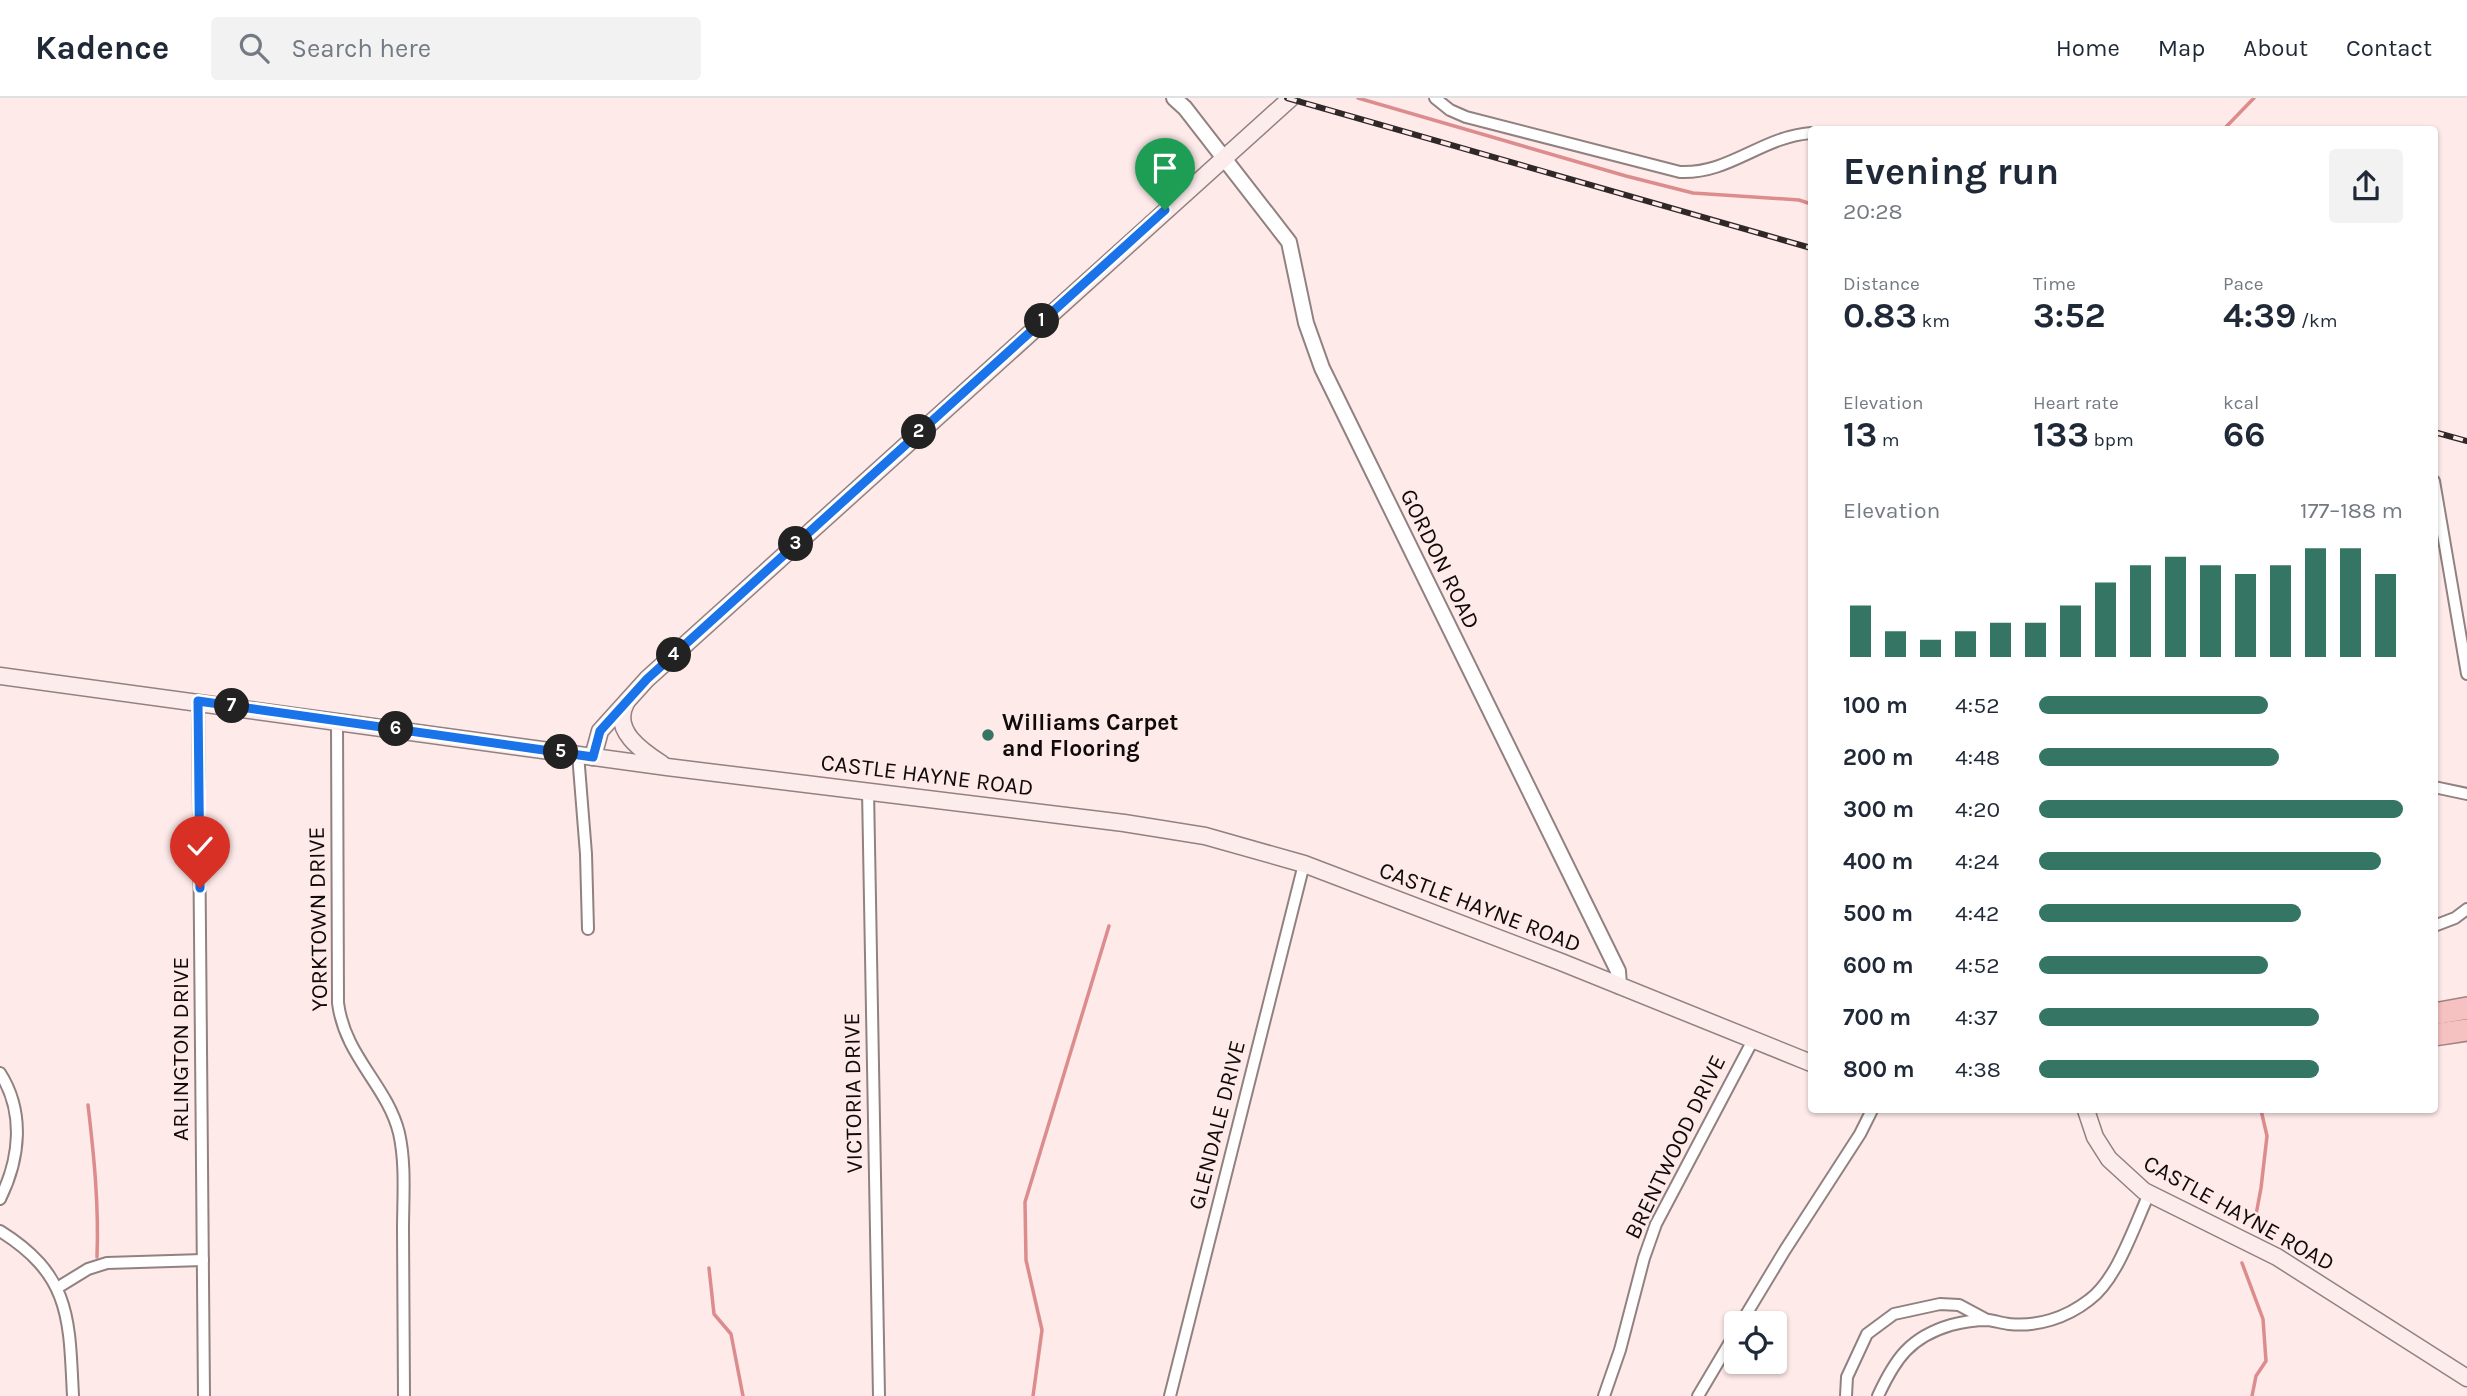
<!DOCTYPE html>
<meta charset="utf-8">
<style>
:root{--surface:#fff;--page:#f2f2f3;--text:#1f2937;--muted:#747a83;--line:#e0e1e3;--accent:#347563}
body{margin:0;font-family:Karla,sans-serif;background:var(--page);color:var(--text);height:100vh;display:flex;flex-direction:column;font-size:26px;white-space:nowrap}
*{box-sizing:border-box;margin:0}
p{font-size:23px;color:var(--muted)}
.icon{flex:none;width:38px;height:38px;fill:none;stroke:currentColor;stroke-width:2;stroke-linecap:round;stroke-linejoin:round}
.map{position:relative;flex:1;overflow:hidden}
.side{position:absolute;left:1808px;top:28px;width:630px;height:987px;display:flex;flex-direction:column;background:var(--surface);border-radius:7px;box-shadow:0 2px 5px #0004}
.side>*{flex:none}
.fabs{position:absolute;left:1724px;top:1213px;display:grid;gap:14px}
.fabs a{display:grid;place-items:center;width:63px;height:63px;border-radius:7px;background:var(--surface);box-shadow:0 2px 5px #0004;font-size:35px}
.pin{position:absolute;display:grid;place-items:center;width:60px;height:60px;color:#fff;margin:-72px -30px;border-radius:50% 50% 50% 0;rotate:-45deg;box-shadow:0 0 7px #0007}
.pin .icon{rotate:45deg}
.km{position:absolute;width:35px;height:35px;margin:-18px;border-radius:50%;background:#222;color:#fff;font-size:19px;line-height:35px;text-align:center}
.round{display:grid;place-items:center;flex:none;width:74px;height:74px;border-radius:7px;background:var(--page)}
.overview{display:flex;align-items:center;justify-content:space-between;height:119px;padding:0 35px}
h1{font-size:38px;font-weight:700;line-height:52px}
.figures{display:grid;grid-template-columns:repeat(3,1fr);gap:10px;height:119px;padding:7px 35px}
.figures div{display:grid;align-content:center}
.figures b{font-size:35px;font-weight:700}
.figures small{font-size:19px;font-weight:400}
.figures p{font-size:19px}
.chart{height:196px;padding:14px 35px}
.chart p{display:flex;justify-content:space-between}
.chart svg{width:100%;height:126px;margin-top:7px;stroke:var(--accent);stroke-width:6}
ul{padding:0 35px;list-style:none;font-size:23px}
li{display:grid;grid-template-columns:112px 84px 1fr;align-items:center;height:52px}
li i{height:18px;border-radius:9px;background:var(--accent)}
header{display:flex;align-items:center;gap:42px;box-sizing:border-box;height:98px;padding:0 35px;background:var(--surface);border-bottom:2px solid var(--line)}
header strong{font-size:33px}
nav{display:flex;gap:38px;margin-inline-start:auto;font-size:24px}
.search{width:490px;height:63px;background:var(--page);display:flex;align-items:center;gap:18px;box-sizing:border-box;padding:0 24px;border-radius:7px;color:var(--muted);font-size:26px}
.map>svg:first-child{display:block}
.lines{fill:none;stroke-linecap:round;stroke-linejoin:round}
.stream{stroke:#dc8c8d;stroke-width:3.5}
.minor-casing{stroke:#928181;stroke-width:14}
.tertiary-casing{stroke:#928181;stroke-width:18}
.secondary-casing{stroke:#928181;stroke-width:19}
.motorway-casing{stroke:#a58181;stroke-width:24}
.minor{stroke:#fff;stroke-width:10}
.tertiary{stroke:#fff;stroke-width:14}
.secondary{stroke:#fcecec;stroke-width:16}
.motorway{stroke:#f5c1c1;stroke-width:21}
.rail-casing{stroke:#302828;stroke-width:6}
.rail{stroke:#fdeae9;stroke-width:3.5;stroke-dasharray:10;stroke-linecap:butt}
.route-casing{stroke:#fff;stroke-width:14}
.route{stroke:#1a73e8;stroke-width:9}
.poi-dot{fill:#347563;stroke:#fdeae9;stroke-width:2.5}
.labels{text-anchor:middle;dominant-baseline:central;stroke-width:5;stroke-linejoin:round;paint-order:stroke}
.street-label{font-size:23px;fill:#100a0a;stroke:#fdeae9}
.poi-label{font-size:23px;font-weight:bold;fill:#100a0a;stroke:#fdeae9;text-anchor:start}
</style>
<header>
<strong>Kadence</strong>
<div class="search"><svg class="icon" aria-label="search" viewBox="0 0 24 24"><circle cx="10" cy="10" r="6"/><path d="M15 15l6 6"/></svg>Search here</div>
<nav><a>Home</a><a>Map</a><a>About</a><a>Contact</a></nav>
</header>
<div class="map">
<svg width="2467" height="1298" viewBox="0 0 2467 1298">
<rect width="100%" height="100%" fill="#fdeae9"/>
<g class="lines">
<!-- stream -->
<g class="stream">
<path d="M1358,0L1626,78L1693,95L1799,102L1811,106"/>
<path d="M2223,32L2254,0"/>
<path d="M88,1007C94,1058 99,1107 97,1159"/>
<path d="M2255,1122L2261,1090L2267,1038L2261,1012"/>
<path d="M2242,1165L2263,1221L2266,1263L2256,1278L2252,1298"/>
<path d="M709,1170L714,1216L731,1236L743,1298"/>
<path d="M1033,1298L1042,1232L1026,1162L1025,1104L1109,828"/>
</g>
<!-- minor casing -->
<g class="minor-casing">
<g id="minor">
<path d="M1435,0L1450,12L1466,19L1680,74C1730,76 1761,39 1811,35"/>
<path d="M2434,383L2467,576"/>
<path d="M198,603L204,1298"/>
<path d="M337,623L338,905C345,959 387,987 399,1035C406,1066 403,1100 403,1132C403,1187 404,1243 404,1298"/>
<path d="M578,656L586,756L588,831"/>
<path d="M2434,689L2467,696"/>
<path d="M868,692L879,1298"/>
<path d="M2434,828L2455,820L2467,811"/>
<path d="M0,975C25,1014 20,1061 0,1101"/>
<path d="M0,1133C72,1178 69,1222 73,1298"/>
<path d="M57,1190L88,1171L107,1165L203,1162"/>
<path d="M1741,1225L1785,1152L1860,1036L1872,1012"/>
<path d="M1170,1298L1304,766"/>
<path d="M1604,1298L1620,1252L1644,1160L1656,1126L1753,942"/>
<path d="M1698,1298L1736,1234"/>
<path d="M1846,1298L1847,1279L1867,1236L1894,1216L1940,1206L1959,1207L1987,1222"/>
<path d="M1878,1298C1895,1261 1910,1239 1951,1227C1962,1224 1976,1222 1988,1222C1995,1223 2002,1225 2009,1226C2037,1229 2066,1220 2089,1202C2117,1182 2134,1128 2149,1096"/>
</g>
</g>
<!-- tertiary casing -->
<g class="tertiary-casing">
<path id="tertiary" d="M1174,0L1185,10L1289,144L1306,225L1322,270L1618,873L1619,888"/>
</g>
<!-- secondary casing -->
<g class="secondary-casing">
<g id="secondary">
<path d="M0,578L667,669L1124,725L1205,738L1304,766L1561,864L1811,965"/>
<path d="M626,605C611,632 642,653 662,666"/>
<path d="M593,659L600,633L647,581L1291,0"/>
<path d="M2086,1012L2095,1039L2109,1061L2144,1093L2277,1159L2467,1280"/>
</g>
</g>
<!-- motorway casing -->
<g class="motorway-casing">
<g id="motorway">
<path d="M2434,916L2467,910"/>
<path d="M2434,937L2467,932"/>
</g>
</g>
<!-- minor -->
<use href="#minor" class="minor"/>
<!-- tertiary -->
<use href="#tertiary" class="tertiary"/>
<!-- secondary -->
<use href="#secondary" class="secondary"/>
<!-- motorway -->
<use href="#motorway" class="motorway"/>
<!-- rail casing -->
<g class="rail-casing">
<g id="rail">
<path d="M1287,0L1811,150"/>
<path d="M2434,334L2467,343"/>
</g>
</g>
<!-- rail -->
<use href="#rail" class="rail"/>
</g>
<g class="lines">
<!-- route casing -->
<g class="route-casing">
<path id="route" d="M200,790L198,603L593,659L600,633L647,581L1165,112"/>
</g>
<!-- route -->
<use href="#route" class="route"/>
</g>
<!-- markers -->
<circle class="poi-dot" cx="988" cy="637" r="7"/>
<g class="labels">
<!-- street labels -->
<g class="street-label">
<text transform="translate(1440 461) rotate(64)">GORDON ROAD</text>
<text transform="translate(927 677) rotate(7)">CASTLE HAYNE ROAD</text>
<text transform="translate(1480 809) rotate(21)">CASTLE HAYNE ROAD</text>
<text transform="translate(318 821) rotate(-91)">YORKTOWN DRIVE</text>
<text transform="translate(180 951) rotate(-90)">ARLINGTON DRIVE</text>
<text transform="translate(853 995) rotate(-91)">VICTORIA DRIVE</text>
<text transform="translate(1217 1027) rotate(-76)">GLENDALE DRIVE</text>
<text transform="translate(1675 1049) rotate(-64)">BRENTWOOD DRIVE</text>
<text transform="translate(2239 1115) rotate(29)">CASTLE HAYNE ROAD</text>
</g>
<!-- poi labels -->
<g class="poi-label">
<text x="1002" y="624">Williams Carpet<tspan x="1002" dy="26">and Flooring</tspan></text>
</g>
</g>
</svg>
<div class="fabs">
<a><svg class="icon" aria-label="locate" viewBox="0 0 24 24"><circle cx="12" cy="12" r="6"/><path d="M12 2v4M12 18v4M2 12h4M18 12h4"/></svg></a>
</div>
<div class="pin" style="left:1165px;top:112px;background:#1e9e55"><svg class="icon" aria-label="arrive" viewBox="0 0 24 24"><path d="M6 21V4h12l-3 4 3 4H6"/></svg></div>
<div class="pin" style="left:200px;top:790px;background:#d93025"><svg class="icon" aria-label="check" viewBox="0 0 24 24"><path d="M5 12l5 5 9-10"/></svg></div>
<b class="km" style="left:1042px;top:223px">1</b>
<b class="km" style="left:919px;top:334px">2</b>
<b class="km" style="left:796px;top:446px">3</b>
<b class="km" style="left:674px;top:557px">4</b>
<b class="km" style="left:561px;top:654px">5</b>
<b class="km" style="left:396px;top:631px">6</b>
<b class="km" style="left:232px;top:608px">7</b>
<section class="side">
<div class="overview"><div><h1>Evening run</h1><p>20:28</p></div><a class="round"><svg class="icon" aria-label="share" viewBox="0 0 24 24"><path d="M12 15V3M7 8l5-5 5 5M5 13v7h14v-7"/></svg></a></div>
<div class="figures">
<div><p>Distance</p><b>0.83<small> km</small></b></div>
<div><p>Time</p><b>3:52</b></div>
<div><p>Pace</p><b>4:39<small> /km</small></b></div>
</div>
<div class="figures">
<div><p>Elevation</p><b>13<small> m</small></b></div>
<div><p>Heart rate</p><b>133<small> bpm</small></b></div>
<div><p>kcal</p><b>66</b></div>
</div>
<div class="chart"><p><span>Elevation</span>177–188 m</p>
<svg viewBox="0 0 160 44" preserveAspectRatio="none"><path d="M5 44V26M15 44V35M25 44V38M35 44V35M45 44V32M55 44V32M65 44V26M75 44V18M85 44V12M95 44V9M105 44V12M115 44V15M125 44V12M135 44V6M145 44V6M155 44V15"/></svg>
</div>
<ul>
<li><b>100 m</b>4:52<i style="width:63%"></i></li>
<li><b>200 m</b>4:48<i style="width:66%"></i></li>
<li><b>300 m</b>4:20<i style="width:100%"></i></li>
<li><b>400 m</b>4:24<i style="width:94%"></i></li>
<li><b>500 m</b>4:42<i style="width:72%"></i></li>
<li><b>600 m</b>4:52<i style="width:63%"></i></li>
<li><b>700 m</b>4:37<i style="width:77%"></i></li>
<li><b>800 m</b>4:38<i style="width:77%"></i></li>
</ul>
</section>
</div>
